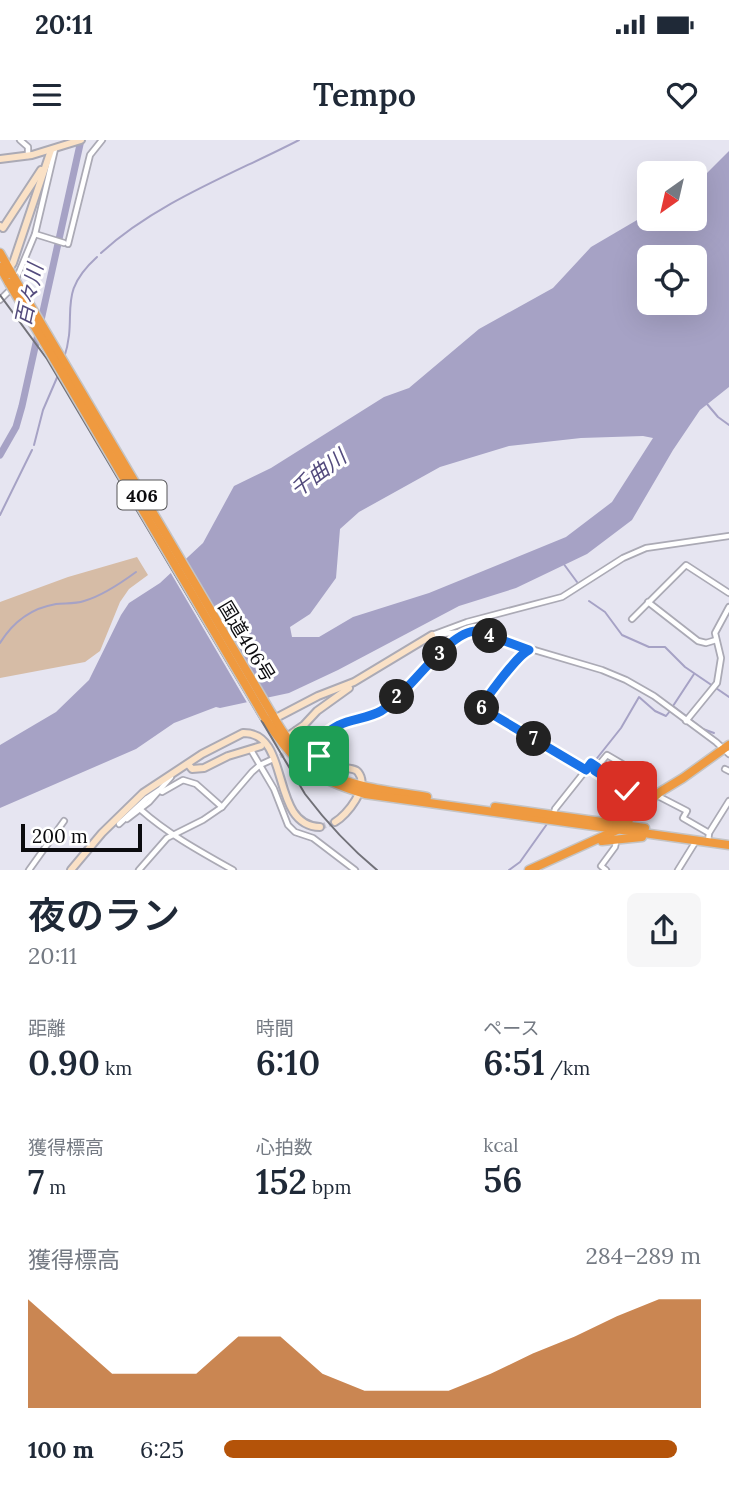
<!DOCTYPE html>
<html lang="ja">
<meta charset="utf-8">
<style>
:root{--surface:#fff;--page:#f6f6f7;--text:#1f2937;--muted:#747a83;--accent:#b45309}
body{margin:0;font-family:Lora,"Noto Sans JP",serif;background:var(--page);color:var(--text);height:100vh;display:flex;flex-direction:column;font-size:26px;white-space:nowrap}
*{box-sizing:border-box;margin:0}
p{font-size:23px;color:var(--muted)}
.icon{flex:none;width:38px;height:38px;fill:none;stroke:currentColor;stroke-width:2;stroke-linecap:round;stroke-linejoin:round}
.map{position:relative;height:730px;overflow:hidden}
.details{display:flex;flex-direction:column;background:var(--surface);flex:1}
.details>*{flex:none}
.needle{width:46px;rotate:214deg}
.buttons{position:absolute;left:637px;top:21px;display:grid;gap:14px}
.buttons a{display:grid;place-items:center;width:70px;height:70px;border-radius:10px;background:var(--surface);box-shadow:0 7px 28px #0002;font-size:35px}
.scale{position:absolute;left:21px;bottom:18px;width:121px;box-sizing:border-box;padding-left:7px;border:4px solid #0b0b0e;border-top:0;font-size:19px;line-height:24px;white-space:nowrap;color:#0b0b0e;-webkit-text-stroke:5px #fff;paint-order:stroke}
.pin{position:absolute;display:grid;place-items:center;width:60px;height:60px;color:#fff;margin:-30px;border-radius:14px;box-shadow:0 4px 10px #0006}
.km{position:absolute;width:35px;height:35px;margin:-18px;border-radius:50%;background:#222;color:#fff;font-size:19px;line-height:35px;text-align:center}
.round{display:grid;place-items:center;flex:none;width:74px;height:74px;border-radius:10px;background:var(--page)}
.overview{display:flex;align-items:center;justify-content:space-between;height:119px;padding:0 28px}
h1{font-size:38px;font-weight:600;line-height:52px}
.figures{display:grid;grid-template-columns:repeat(3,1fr);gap:10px;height:119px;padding:7px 28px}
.figures div{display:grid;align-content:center}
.figures b{font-size:35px;font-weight:600}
.figures small{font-size:19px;font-weight:400}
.figures p{font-size:19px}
.chart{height:196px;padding:14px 28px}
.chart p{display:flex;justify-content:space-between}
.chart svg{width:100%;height:126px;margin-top:7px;fill:var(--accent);opacity:.7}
ul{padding:0 28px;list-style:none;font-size:23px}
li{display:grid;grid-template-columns:112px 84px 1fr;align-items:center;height:52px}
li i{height:18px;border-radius:9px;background:var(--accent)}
.status{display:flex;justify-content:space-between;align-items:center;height:49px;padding:0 35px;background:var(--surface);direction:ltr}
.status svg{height:19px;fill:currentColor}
header{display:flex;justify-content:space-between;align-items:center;height:91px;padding:0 28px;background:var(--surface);font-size:32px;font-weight:600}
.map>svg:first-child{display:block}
.green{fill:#d6bca6}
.water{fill:#a6a2c5;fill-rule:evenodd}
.pier{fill:#e6e5f1}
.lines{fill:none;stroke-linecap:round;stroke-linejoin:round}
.stream{stroke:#a6a2c5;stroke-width:2}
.river{stroke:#a6a2c5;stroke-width:7}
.street-tunnel{stroke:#c5c4cf;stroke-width:4.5;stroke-dasharray:4.5 2;stroke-linecap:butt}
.secondary-tunnel{stroke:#c5c4cf;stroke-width:6;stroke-dasharray:6 3;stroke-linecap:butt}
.street-casing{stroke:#abaab5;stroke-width:8}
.secondary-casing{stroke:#abaab5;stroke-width:10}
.highway-casing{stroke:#c4c4c5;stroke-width:11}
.street{stroke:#fff;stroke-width:4.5}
.secondary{stroke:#fae1c6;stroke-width:6}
.highway{stroke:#ef9a40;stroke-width:8}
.rail{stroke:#717178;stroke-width:2}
.highway-bridge-casing{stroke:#c4c4c5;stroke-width:11;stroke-linecap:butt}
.highway-bridge{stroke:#ef9a40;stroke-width:8}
.route-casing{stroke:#fff;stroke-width:14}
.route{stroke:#1a73e8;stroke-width:9}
.labels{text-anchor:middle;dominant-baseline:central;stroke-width:6;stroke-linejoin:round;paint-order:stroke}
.shield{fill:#fff;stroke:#545456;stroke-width:2}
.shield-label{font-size:18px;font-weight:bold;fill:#0b0b0e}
.street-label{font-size:19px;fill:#0b0b0e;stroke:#fff}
.water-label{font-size:21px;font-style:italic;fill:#534b7d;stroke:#fff}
</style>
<div class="status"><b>20:11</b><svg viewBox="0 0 49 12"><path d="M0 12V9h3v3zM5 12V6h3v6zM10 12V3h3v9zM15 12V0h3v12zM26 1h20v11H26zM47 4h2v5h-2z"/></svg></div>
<header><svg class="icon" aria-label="menu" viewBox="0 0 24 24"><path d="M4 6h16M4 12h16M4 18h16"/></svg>Tempo<svg class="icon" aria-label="heart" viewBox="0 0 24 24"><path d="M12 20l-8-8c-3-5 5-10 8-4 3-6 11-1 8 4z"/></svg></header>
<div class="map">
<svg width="729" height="730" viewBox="0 0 729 730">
<rect width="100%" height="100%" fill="#e6e5f1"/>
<!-- green -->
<path class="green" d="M137,417L148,435L129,449L120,462L100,511L85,522L0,538V462L68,437Z"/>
<!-- water -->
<path class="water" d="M729,11V247L700,270L673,310L632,380L587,414L516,448L459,466L338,530L289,553L220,568L216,567L174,583L136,609L0,668V605L56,572L89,540L121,475L129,463L160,443L203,403L234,346L271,328L384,257L409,248L479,189L553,148L591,107L649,73V79H695V45ZM649,117H695V163H649ZM643,296L653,298L612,362L566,397L429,453L353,477L319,497H292L290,487L310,474L336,438L340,389L359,372L440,327L509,306L581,298Z"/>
<!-- pier -->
<path class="pier" d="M183,417L269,561L249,566L169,430Z"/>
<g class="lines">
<!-- stream -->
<g class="stream">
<path d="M101,113C157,62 233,34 299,0"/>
<path d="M64,218C79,173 55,155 97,117"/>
<path d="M707,264L718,277L729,285"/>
<path d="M34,305L43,270L59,233"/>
<path d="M0,375L32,310"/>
<path d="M563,423L577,442"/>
<path d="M589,461L605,472L622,495L649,507H665L685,527L729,557"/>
<path d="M0,503C13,482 32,468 56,464C65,463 75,464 84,461C102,456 121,443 136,432"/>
<path d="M694,534L673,566L703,589L714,593"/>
<path d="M594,622L621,588L639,557L655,571L666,576L670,571"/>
<path d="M557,670L590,629"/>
<path d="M509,730L520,722L547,684"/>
</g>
<!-- river -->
<path class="river" d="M0,315L16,287L22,266L81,0"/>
<!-- street-tunnel -->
<path class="street-tunnel" d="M274,619L302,606"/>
<!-- secondary-tunnel -->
<path class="secondary-tunnel" d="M320,687L335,682"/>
<!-- street casing -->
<g class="street-casing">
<g id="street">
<path d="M20,0L28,7V16"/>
<path d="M35,94L64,103"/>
<path d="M68,104L90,15L102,0"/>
<path d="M15,142L35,94L55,9"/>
<path d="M0,160L11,149"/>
<path d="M648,462L698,501L706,503L716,500"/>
<path d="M632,479L686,425L729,453"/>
<path d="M470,491L602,530L626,540L654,556L716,602L729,614"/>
<path d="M432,495L467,482L562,457L623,418L646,408L729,396"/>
<path d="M529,510C518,515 490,555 480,567L586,630L555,669L553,677"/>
<path d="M686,581L717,543L721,518L715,493L729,467"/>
<path d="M307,605L319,601L330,590L342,584L381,572L454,500L470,491L433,495"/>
<path d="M251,610L274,649L288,685L295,692L313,698L355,730"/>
<path d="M725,629L729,631"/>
<path d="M586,630L591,623L597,627L607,615L643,636L638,644L627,651L595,631L597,627"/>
<path d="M656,655L687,671L683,678L709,693"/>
<path d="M141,670C168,694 201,712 233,730"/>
<path d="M127,679L149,662L171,637"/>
<path d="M119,684L147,658L159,650L162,652L183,640L196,644L222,667"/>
<path d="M708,702L709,693L729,661"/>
<path d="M29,730L64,681"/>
<path d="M139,730L167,698L203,680L222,667L252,632L260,625L271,620"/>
<path d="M606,730L601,726L615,707L617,698"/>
<path d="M678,730L696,701"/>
</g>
</g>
<!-- secondary casing -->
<g class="secondary-casing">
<g id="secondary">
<path d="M0,19L32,15L81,0"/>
<path d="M0,86L3,88L41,30"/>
<path d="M9,129L13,123L51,10"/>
<path d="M274,579L318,556L354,542L432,495"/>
<path d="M296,591C307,605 320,621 337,627C343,629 354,627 358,632C370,647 347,675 335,682"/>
<path d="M291,594L304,585L317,571L349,548"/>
<path d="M188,624L192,629L204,628L228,616L261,606"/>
<path d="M71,730L102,693L143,653L202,614L243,593C292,592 269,686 320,687"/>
</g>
</g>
<!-- highway casing -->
<g class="highway-casing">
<g id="highway">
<path d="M0,113L13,136"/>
<path d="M0,127L9,143"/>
<path d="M272,574C310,645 355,645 427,657"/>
<path d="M265,578C295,625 312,638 365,654L729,705"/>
<path d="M495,667L645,688"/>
<path d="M602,701L642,697"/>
<path d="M529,730L617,690L660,652L683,638L729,605"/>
</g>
</g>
<!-- street -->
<use href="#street" class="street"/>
<!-- secondary -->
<use href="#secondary" class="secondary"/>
<!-- highway -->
<use href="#highway" class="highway"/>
<!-- rail -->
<path class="rail" d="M0,155L47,219L305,654C327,683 349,707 377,730"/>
<!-- highway-bridge casing -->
<g class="highway-bridge-casing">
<g id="highway-bridge">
<path d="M13,136L272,574"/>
<path d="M9,143L265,578"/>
</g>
</g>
<!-- highway-bridge -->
<use href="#highway-bridge" class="highway-bridge"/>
</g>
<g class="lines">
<!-- route casing -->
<g class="route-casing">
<path id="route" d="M319,616L307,605C320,600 327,591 339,585C352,579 369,578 381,571C408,555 448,490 477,491L529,510C517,515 490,554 480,567L586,630L591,623L597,627L595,631L627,651"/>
</g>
<!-- route -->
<use href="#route" class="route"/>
</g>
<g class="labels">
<!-- shield labels -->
<rect class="shield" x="117.5" y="340.5" width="49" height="29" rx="5"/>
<g class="shield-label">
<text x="142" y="355">406</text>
</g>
<!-- street labels -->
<g class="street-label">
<text transform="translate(247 501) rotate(59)">国道406号</text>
</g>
<!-- water labels -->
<g class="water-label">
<text transform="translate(29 155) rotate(-78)">百々川</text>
<text transform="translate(318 333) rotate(-37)">千曲川</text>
</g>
</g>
</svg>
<div class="buttons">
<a><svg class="needle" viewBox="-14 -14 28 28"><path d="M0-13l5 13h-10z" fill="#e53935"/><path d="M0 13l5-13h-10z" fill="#747a83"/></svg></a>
<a><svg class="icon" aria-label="locate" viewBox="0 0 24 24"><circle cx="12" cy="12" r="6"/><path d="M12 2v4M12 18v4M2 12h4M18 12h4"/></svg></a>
</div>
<div class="scale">200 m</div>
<div class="pin" style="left:319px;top:616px;background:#1e9e55"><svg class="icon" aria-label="arrive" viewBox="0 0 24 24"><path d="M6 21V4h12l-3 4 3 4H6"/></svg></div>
<div class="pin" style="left:627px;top:651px;background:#d93025"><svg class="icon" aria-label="check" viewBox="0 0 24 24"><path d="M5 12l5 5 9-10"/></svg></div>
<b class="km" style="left:397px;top:557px">2</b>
<b class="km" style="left:440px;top:514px">3</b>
<b class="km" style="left:490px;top:496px">4</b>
<b class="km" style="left:482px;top:568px">6</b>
<b class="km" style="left:534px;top:599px">7</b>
</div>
<section class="details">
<div class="overview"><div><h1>夜のラン</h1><p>20:11</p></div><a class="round"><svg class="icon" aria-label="share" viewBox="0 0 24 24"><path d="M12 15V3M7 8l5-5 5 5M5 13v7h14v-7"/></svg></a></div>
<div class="figures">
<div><p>距離</p><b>0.90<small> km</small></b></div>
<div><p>時間</p><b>6:10</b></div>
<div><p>ペース</p><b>6:51<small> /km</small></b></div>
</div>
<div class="figures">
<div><p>獲得標高</p><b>7<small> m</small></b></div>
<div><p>心拍数</p><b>152<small> bpm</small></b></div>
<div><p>kcal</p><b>56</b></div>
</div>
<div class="chart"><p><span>獲得標高</span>284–289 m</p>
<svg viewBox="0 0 160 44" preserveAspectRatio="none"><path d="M0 44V6L10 19L20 32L30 32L40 32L50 19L60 19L70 32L80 38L90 38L100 38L110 32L120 25L130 19L140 12L150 6L160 6V44z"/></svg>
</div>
<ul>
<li><b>100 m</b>6:25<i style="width:95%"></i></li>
</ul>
</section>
